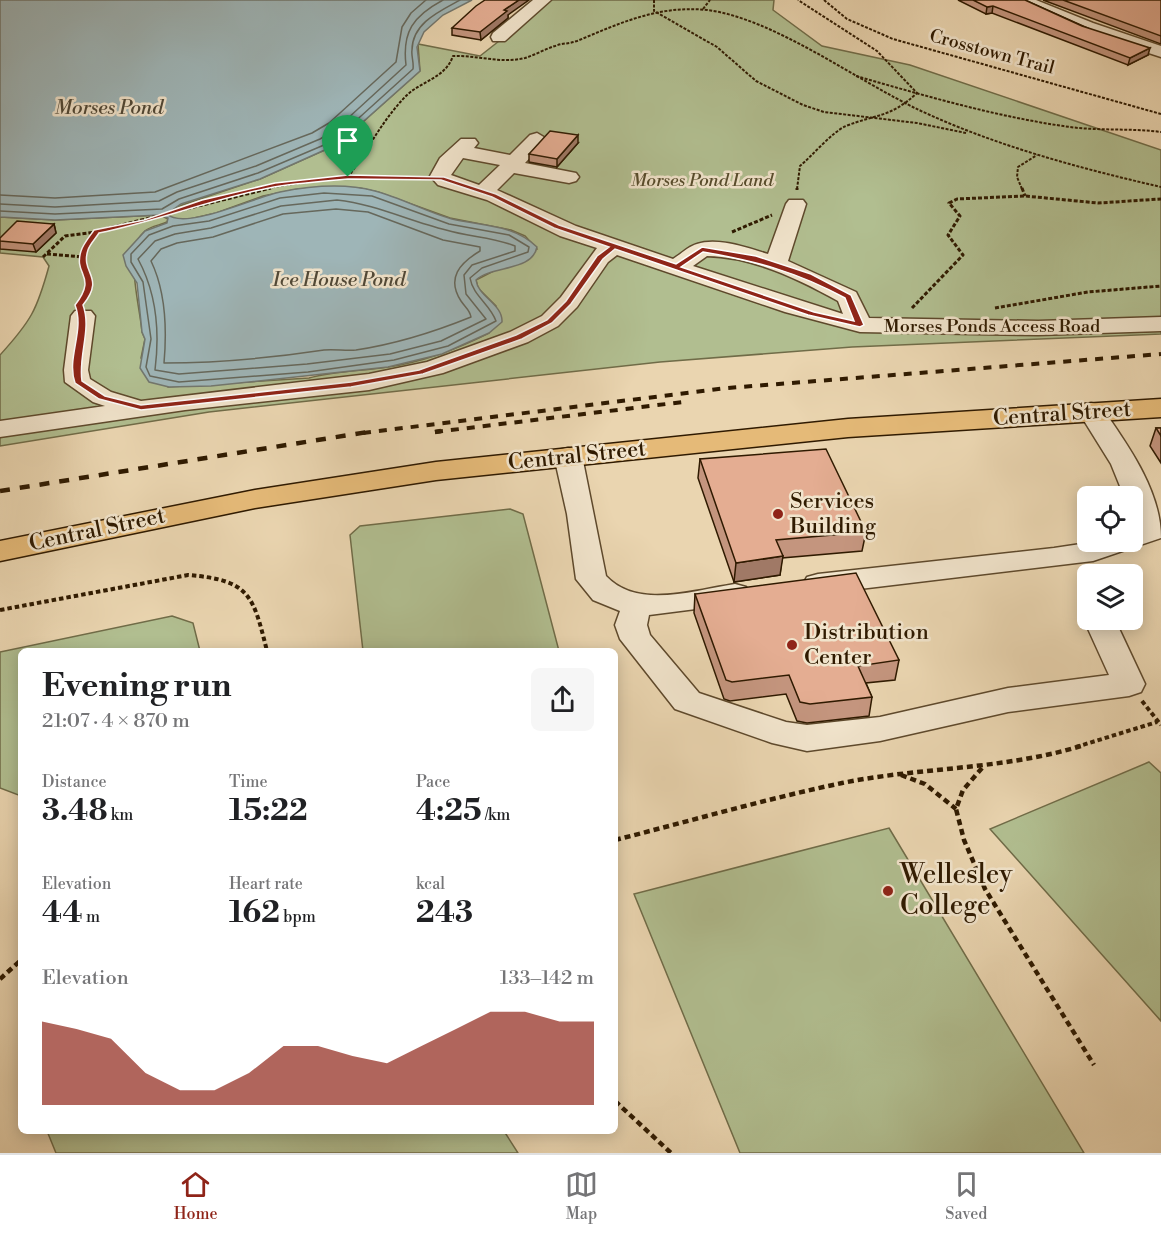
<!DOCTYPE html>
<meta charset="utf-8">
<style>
:root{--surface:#fff;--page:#f6f6f6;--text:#202124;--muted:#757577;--line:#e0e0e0;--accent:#8f2418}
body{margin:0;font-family:"Libre Bodoni",serif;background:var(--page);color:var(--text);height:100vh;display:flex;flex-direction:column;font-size:22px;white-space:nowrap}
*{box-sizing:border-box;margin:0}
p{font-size:20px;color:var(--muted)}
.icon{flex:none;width:33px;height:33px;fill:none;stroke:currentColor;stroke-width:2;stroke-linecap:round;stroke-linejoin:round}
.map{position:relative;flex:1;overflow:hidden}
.sheet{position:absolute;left:18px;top:648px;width:600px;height:486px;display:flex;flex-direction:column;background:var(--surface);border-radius:9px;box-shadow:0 3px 15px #0003}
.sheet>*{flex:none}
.tools{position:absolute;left:1077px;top:486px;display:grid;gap:12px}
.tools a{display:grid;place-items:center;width:66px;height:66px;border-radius:9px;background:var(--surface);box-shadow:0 3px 15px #0003;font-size:30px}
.pin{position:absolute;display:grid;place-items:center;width:51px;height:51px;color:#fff;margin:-62px -26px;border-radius:50% 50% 50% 0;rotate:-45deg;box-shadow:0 0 6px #0007}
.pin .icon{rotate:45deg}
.round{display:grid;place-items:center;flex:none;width:63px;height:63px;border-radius:9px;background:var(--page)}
.headline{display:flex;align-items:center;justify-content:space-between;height:102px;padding:0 24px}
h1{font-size:33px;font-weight:800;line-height:45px}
.stats{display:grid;grid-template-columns:repeat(3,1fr);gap:9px;height:102px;padding:6px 24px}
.stats div{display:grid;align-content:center}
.stats b{font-size:30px;font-weight:800}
.stats small{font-size:16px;font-weight:400}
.stats p{font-size:16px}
.chart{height:168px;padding:12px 24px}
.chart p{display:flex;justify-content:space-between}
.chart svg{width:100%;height:108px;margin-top:6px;fill:var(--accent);opacity:.7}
.dock{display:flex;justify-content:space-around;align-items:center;height:84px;border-top:2px solid var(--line);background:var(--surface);font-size:16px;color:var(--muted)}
.dock a{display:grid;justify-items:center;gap:3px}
.dock .on{color:var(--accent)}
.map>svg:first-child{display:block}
.green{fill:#b1be90;stroke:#706c48;stroke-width:1.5}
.water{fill:#9eb5b7;stroke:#72776e;stroke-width:1.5}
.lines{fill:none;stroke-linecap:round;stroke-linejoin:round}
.shore{stroke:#66685c;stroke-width:1.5}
.minor-casing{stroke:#5e492c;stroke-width:3}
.major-casing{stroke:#2f1a00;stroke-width:3}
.path-far3{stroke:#2f1a00;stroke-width:2;stroke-dasharray:3 1.5;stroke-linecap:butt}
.path-far2{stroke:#2f1a00;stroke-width:3;stroke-dasharray:4 2;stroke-linecap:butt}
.path-far1{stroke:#2f1a00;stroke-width:4;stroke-dasharray:4.5 3;stroke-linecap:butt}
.path{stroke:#2f1a00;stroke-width:4.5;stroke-dasharray:6 4;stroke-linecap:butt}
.minor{fill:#f1e4cc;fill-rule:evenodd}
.major{fill:#e5ba78;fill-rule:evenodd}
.rail-far1{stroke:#2f1a00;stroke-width:4;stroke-dasharray:8 8;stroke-linecap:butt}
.rail{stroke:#2f1a00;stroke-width:4.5;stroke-dasharray:10 10;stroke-linecap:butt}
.wall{fill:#c4957e;stroke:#2f1a00;stroke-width:1.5}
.shaded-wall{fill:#a07966;stroke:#2f1a00;stroke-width:1.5}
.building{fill:#e4ad92;stroke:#2f1a00;stroke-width:1.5}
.route{fill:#8f2418;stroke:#fff;stroke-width:1.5;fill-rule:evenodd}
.poi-dot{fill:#8f2418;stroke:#f1e4cc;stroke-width:2}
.labels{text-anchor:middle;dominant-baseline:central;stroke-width:5;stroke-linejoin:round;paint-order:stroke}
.far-street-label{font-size:18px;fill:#2f1a00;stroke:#f1e4cc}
.far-park-label{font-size:18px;font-style:italic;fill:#564b2b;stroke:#f1e4cc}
.far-water-label{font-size:20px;font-style:italic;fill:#504837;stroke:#f1e4cc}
.street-label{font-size:22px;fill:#2f1a00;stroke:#f1e4cc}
.poi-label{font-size:22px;fill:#2f1a00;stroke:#f1e4cc;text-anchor:start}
.near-poi-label{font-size:27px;fill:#2f1a00;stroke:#f1e4cc;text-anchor:start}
</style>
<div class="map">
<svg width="1161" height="1153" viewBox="0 0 1161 1153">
<rect width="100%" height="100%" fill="#ead5b0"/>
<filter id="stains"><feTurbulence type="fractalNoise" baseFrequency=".00333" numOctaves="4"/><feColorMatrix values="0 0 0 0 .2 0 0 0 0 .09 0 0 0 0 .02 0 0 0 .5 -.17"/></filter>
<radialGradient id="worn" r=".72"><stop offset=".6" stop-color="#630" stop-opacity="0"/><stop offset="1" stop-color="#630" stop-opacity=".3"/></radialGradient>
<!-- green -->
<g class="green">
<path d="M551,0H774L773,10L822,46L910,65L1161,150V334L852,347L660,362L209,412L0,446V355C31,321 37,310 49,266L43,257L0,253V217L55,220L160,215L168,219L167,222C161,225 150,226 145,231C123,248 140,306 142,332L145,339L141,358L168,387L309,378C335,371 361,371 388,367C423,362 457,349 489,333L496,306L478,288L476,280L537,249L525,236L511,230L450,218L378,192L360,188L298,189L263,196L216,213L185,220L174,219L167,214L176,207L260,179L338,144L420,71L418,44L480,56Z"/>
<path d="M510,509L523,514L559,651H363L350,535L360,526Z"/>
<path d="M172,616L193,623L200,651H21V796L0,788V652Z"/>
<path d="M1149,762L1161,773V1021L990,829Z"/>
<path d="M889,828L1084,1153H740L634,894Z"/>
<path d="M47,1131H504L518,1153H56Z"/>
</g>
<!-- water -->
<path class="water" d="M0,0H472L443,15L424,32L417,47L420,71L338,144L260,179L181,204L167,214C185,231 255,197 280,192C310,186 345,183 375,191C402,198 426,212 452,219C483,226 513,224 537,247C532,272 492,265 476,280C478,297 503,304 502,322L489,333L442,354L388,367L211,386L169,387L149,382L140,368L145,339L142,332L137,283L126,266L123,255L145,231L167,223L168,218L160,215L55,220L0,217Z"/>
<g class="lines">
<!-- shore -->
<g class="shore">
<path d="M324,193L372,196L449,224L509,235L529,247L528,252L482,268L470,278C473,296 490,304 496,321L448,346L394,360L308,372L179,382L150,376L146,367L151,339L143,282L131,262V254L149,235L173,226L209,221L280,198Z"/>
<path d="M0,195L55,198L155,192L312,133L329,123L396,62L402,27L411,13L426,0"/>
<path d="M337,200C375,204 409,221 446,230C469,237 493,237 515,246V251L472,265L464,275L466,294L486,319L441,341L390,354L307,364L179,374L155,370C160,331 157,294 138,259L155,241L175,234L211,228L281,206Z"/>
<path d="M0,204L55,207L159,201L177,192L256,166L320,139L335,130L406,65C402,32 413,16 443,0"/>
<path d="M336,209L368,212L443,240L480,247V251C460,263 446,278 461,301C465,307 470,310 471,317C434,332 396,344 356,350C346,351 335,349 324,350C271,358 218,363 164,363C167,329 166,292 151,261L161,249L177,243L213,237L283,214Z"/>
<path d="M0,211L55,214L162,209L179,199L258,173L324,145L340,135L413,69C414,62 411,56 412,50C412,23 440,11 460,0"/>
</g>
<!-- minor casing -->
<g class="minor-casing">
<g id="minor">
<path d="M533,0H551L505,41H493L491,37L493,33Z"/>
<path d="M1014,0H1036L1093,23L1161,46V57L1081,31Z"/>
<path d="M537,133L547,139L525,163L576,173L579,177L576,181L569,183L514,173L497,190L576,226L673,259C681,254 689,246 697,244C718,237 748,248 768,254L786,204L789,200H803L806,204L788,261L856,292L869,318L1038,321L1161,317V331L1038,335L860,332L785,312L617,255L608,262L577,307L558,326L528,342L443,373L369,390L185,410L0,437V421L105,406L93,402L65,382L64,370L71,316L75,311H91L95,316L88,370L90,379L111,392L141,401L369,374L427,362L510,332L542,316L561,297L597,248L560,236L487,200L438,185L430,176L440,158L461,139H475L478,143L474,148L510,155L530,135ZM463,158L500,165L479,185L451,175ZM707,256C753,257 798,279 838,301L843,314L693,266Z"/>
<path d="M1091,403L1100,405C1127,444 1161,490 1161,538L1093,561L818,594L807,591L803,584L807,577L818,574L1054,548L1094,542H1132V528L1136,527L1132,518V496H1124L1111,464L1078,411L1082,405Z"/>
<path d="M568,448L578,450L582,456L606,576C638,610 694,590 735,584L746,587L750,594L746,601L735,604L649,615L647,625L650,635L699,693L786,722L807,725L880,717L1008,688L1109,675L1084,620L1088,615V620H1115L1145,684L1141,692L1129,696L1008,712L880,741L807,751L772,743L675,709L620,639L615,625L620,611L593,600L576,579L567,514L554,456L558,450Z"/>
</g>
</g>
<!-- major casing -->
<g class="major-casing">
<path id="major" d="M1161,399V417L848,437L436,480L255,508L0,561V541L255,490L436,462L848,419Z"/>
</g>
<!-- path-far3 -->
<g class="path-far3">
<path d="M654,0V11L717,47L756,81L803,105L824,112L917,123L966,133"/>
<path d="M824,0L847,19L893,39L1161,114"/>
<path d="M703,9L710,0"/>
<path d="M856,76C926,96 997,117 1070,127C1100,131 1131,128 1161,132"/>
<path d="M348,177C368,150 381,122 405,97C420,81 445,79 453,56C477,55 501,64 525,58C535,55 545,49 555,46C562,43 569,44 577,41C620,23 659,5 707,10C773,18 858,81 919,110C996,146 1079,168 1161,187"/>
<path d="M263,189C316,179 366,175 420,178"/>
<path d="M797,189L800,166C812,156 832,132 846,126C876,114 890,118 917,93L877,51L798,0"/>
<path d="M1022,189L1017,177L1018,167L1037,155"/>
</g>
<!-- path-far2 -->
<g class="path-far2">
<path d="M1022,188L1025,196"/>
<path d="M797,190V188"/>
<path d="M732,232L772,215"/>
<path d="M47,254L84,257"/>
<path d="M43,257L65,236L96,232"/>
<path d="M83,301C96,279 77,267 85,248C88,242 93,236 97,231L271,188"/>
<path d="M912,308L963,255L948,235L960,216L949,203L957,199L1025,196L1098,203L1161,199"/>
<path d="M995,308L1088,292L1161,286"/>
</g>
<!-- path-far1 -->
<g class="path-far1">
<path d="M0,610L188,575C250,580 253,595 267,651"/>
<path d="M1142,701L1161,725"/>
<path d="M1076,747L1157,722"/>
</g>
<!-- path -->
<g class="path">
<path d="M982,768L963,790L956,809L964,840L985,889L1094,1065"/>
<path d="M901,775L925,784L956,809"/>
<path d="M615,840C690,821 766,799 842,783C921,767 1002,770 1081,746"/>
<path d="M0,979L21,960"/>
<path d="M615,1101L671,1153"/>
</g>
<!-- minor -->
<use href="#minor" class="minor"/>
<!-- major -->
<use href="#major" class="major"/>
<!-- rail-far1 -->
<g class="rail-far1">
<path d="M435,432L683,402"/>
<path d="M363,433L727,388L1161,354"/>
</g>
<!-- rail -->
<g class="rail">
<path d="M435,432L441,431"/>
<path d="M0,491L374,431"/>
</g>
</g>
<!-- wall -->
<g class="wall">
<path d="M958,0H1025L1148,55L1128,65L992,13L986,14Z"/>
<path d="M1043,0H1161V44Z"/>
<path d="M508,15V18L481,40L452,35V28Z"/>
<path d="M578,143L557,167L529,162V154Z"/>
<path d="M54,224L56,233L36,252L0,249V238Z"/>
<path d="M1156,428H1161V463L1150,446Z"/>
<path d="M700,459L866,532L862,551L782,558L780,575L734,582L698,478Z"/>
<path d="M695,594L899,660L895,680L866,683L872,697L869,716L807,723L797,721L786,694L730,701L724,699L694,613Z"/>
</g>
<!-- shaded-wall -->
<g class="shaded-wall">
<path d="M519,0H529L508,15V18L481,40L480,32L504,10Z"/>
<path d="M993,6L992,13L986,14L987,7Z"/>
<path d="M1150,48L1148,55L1128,65L1130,58Z"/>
<path d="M578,135V143L557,167V159Z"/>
<path d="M54,224L56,233L36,252L33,244Z"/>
<path d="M783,556L780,575L734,582L736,563Z"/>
</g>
<!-- building -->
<g class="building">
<path d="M485,0H519L504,10L507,11L480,32L452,28L476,6Z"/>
<path d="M973,0H1025L1082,26L1150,48L1130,58L993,6L987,7Z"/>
<path d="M1063,0H1161V36Z"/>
<path d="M550,131L578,135L557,159L529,154Z"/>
<path d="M17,221L54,224L33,244L0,241V238Z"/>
<path d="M1156,428H1161V436Z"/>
<path d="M826,449L866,532L776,540L783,556L736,563L700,459Z"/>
<path d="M856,573L899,660L858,666L872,697L810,704L800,702L789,675L732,682L726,680L695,594Z"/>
</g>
<!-- route -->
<path class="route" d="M348,175L444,177L496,194L559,225L676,264L702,247L756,256L811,274L851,295L864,325L860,327L808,315L615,249L603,259L571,304L552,323L522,339L423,374L351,387L141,410L99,399L75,383C66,358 85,331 75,305C98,275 73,276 81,251C83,244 90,236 94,230L144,220L202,200L275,183ZM348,179L441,180L492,197L554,228L609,247L597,256L566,301L547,320L516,335L419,370L351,382L141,405L105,396L82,381C78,356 92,329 83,305C106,276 80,274 88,250C90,244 96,238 99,233C158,221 215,198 274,187C299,183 324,181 348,179ZM703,252C756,261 797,272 845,298L854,321L814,312L681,267Z"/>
<!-- markers -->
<g class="poi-dot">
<circle cx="778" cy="514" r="6"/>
<circle cx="792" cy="645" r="6"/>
<circle cx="888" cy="891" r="6"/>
</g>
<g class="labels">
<!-- far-street labels -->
<g class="far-street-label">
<text transform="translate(992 52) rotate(15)">Crosstown Trail</text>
<text x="992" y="326">Morses Ponds Access Road</text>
</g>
<!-- far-park labels -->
<g class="far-park-label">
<text x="702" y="180">Morses Pond Land</text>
</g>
<!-- far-water labels -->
<g class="far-water-label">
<text x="109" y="108">Morses Pond</text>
<text x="339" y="280">Ice House Pond</text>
</g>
<!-- street labels -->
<g class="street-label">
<text transform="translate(1062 414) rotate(-4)">Central Street</text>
<text transform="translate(577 456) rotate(-6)">Central Street</text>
<text transform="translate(97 530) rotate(-12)">Central Street</text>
</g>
<!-- poi labels -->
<g class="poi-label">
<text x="790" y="501">Services<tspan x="790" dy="25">Building</tspan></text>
<text x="804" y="632">Distribution<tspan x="804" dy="25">Center</tspan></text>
</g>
<!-- near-poi labels -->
<g class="near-poi-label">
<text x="900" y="875">Wellesley<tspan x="900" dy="31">College</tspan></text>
</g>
</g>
<rect width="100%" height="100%" filter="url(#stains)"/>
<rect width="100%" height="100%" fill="url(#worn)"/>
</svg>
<div class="tools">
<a><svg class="icon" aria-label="locate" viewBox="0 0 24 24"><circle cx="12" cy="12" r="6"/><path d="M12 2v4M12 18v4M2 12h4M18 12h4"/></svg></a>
<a><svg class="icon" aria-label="layers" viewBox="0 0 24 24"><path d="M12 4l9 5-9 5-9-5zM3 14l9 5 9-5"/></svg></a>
</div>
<div class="pin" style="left:348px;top:177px;background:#1e9e55"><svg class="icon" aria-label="arrive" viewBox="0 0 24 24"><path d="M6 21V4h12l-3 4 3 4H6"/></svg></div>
<section class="sheet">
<div class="headline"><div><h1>Evening run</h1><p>21:07 · 4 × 870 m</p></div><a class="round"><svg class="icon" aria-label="share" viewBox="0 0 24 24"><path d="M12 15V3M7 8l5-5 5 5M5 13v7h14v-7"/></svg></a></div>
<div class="stats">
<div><p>Distance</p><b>3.48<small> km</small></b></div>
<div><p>Time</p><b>15:22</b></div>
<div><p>Pace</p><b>4:25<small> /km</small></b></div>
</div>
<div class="stats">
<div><p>Elevation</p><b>44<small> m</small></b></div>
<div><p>Heart rate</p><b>162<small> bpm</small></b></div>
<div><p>kcal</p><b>243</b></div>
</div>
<div class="chart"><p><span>Elevation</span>133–142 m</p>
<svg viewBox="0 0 160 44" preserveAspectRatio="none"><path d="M0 44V10L10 13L20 17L30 31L40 38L50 38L60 31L70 20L80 20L90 24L100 27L110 20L120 13L130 6L140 6L150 10L160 10V44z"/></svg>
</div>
</section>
</div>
<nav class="dock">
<a class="on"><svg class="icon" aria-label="home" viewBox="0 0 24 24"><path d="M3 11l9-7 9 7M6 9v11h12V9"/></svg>Home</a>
<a><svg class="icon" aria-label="map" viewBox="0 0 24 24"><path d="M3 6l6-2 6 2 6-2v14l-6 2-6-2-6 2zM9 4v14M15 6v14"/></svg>Map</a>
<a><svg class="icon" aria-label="saved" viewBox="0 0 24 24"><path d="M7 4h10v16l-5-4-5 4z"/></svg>Saved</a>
</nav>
